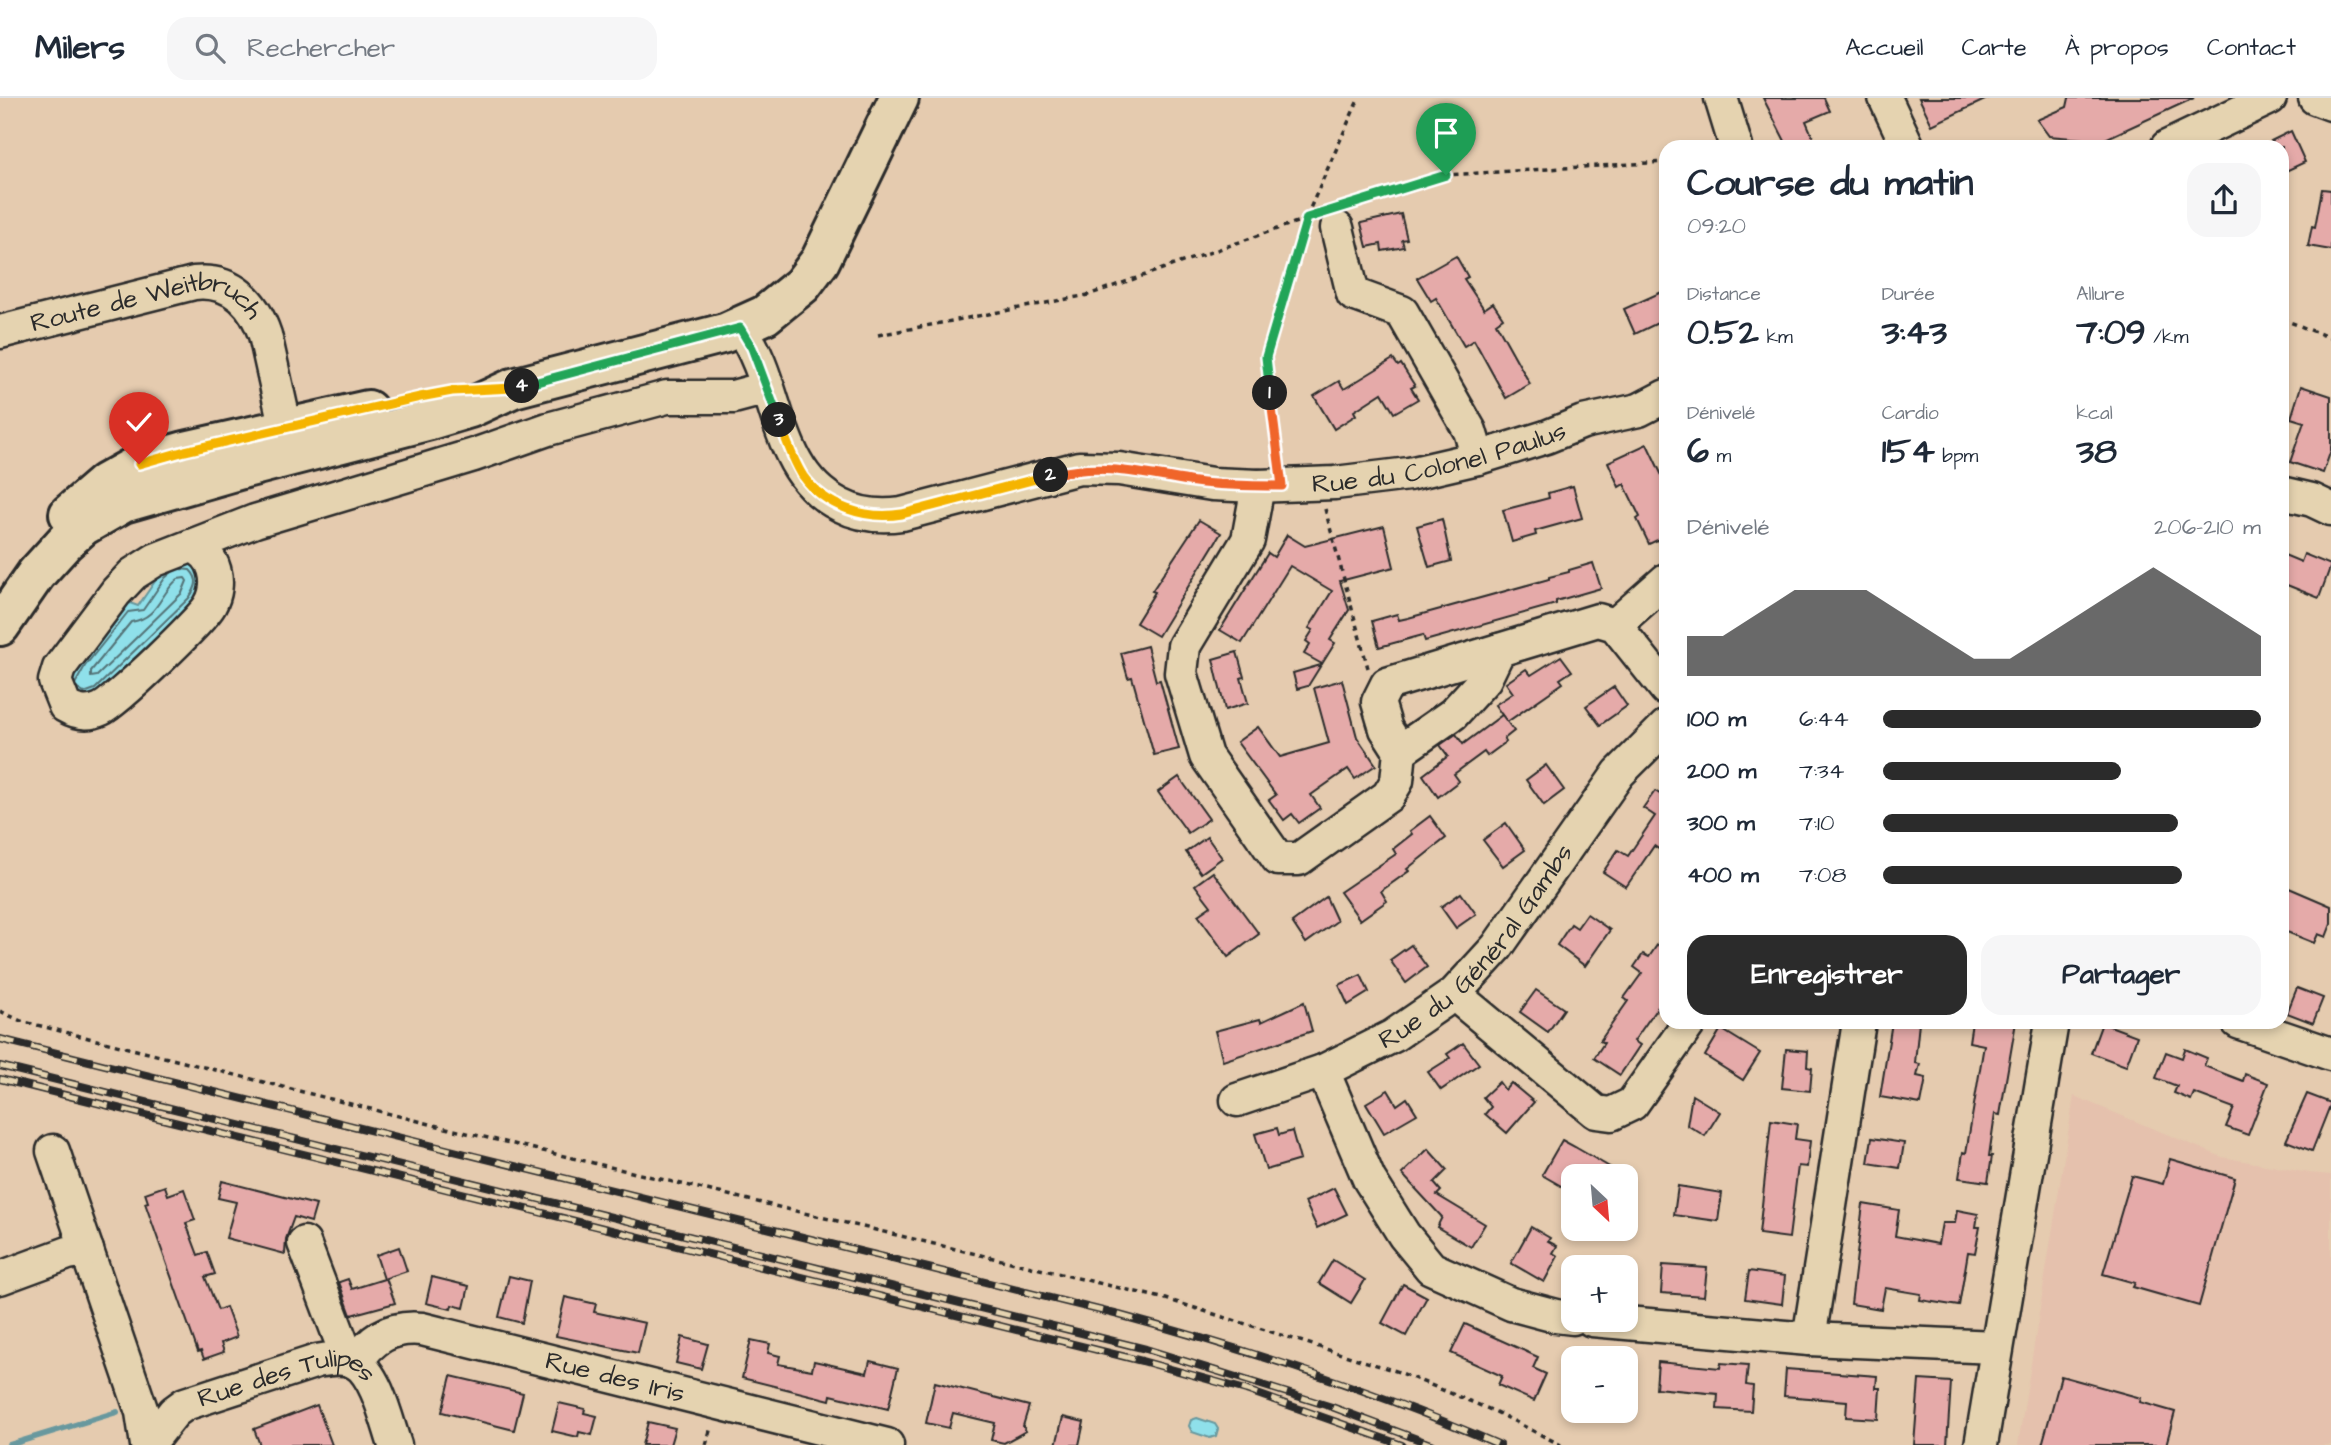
<!DOCTYPE html>
<html lang="fr">
<meta charset="utf-8">
<style>
:root{--surface:#fff;--page:#f6f6f7;--text:#1f2937;--muted:#747a83;--line:#e0e1e3;--accent:#2b2b2b}
body{margin:0;font-family:"Architects Daughter",sans-serif;background:var(--page);color:var(--text);height:100vh;display:flex;flex-direction:column;font-size:26px;white-space:nowrap}
*{box-sizing:border-box;margin:0}
p{font-size:23px;color:var(--muted)}
.icon{flex:none;width:38px;height:38px;fill:none;stroke:currentColor;stroke-width:2;stroke-linecap:round;stroke-linejoin:round}
.map{position:relative;flex:1;overflow:hidden}
.sheet{position:absolute;left:1659px;top:42px;width:630px;height:889px;display:flex;flex-direction:column;background:var(--surface);border-radius:21px;box-shadow:0 4px 10px #0003}
.sheet>*{flex:none}
.needle{width:46px;rotate:154deg}
.buttons{position:absolute;left:1561px;top:1066px;display:grid;gap:14px}
.buttons a{display:grid;place-items:center;width:77px;height:77px;border-radius:14px;background:var(--surface);box-shadow:0 4px 10px #0003;font-size:35px}
.pin{position:absolute;display:grid;place-items:center;width:60px;height:60px;color:#fff;margin:-72px -30px;border-radius:50% 50% 50% 0;rotate:-45deg;box-shadow:0 0 7px #0007}
.pin .icon{rotate:45deg}
.km{position:absolute;width:35px;height:35px;margin:-18px;border-radius:50%;background:#222;color:#fff;font-size:19px;line-height:35px;text-align:center}
.round{display:grid;place-items:center;flex:none;width:74px;height:74px;border-radius:21px;background:var(--page)}
.headline{display:flex;align-items:center;justify-content:space-between;height:119px;padding:0 28px}
h1{font-size:38px;font-weight:700;line-height:52px}
.metrics{display:grid;grid-template-columns:repeat(3,1fr);gap:10px;height:119px;padding:7px 28px}
.metrics div{display:grid;align-content:center}
.metrics b{font-size:35px;font-weight:700}
.metrics small{font-size:19px;font-weight:400}
.metrics p{font-size:19px}
.chart{height:196px;padding:14px 28px}
.chart p{display:flex;justify-content:space-between}
.chart svg{width:100%;height:126px;margin-top:7px;fill:var(--accent);opacity:.7}
.button{display:flex;gap:14px;margin-top:auto;padding:14px 28px}
.button a{flex:1;height:80px;border-radius:21px;background:var(--accent);color:#fff;font-size:28px;font-weight:700;line-height:80px;text-align:center}
.button a+a{background:var(--page);color:var(--text)}
ul{padding:0 28px;list-style:none;font-size:23px}
li{display:grid;grid-template-columns:112px 84px 1fr;align-items:center;height:52px}
li i{height:18px;border-radius:9px;background:var(--accent)}
header{display:flex;align-items:center;gap:42px;box-sizing:border-box;height:98px;padding:0 35px;background:var(--surface);border-bottom:2px solid var(--line)}
header strong{font-size:33px}
nav{display:flex;gap:38px;margin-inline-start:auto;font-size:24px}
.search{width:490px;height:63px;background:var(--page);display:flex;align-items:center;gap:18px;box-sizing:border-box;padding:0 24px;border-radius:21px;color:var(--muted);font-size:26px}
.map>svg:first-child{display:block}
.built{fill:#e5c1ad}
.water{fill:#8fe0ea;stroke:#67989e;stroke-width:2}
.lines{fill:none;stroke-linecap:round;stroke-linejoin:round}
.shore{stroke:#537377;stroke-width:2}
.stream{stroke:#67989e;stroke-width:6}
.building{fill:#e5aaa9;stroke:#2b2b2b;stroke-width:2}
.minor-casing{stroke:#2b2b2b;stroke-width:37}
.major-casing{stroke:#2b2b2b;stroke-width:44}
.path{stroke:#2b2b2b;stroke-width:3.5;stroke-dasharray:5 5;stroke-linecap:butt}
.minor{stroke:#e5d3b0;stroke-width:32}
.major{stroke:#e5d3b0;stroke-width:38}
.rail-casing{stroke:#2b2b2b;stroke-width:8}
.rail{stroke:#e5d3b0;stroke-width:5;stroke-dasharray:16;stroke-linecap:butt}
.split-1-casing{stroke:#fff;stroke-width:14}
.split-2-casing{stroke:#fff;stroke-width:14}
.split-3-casing{stroke:#fff;stroke-width:14}
.split-4-casing{stroke:#fff;stroke-width:14}
.split-5-casing{stroke:#fff;stroke-width:14}
.split-1{stroke:#22a559;stroke-width:9}
.split-2{stroke:#f0652b;stroke-width:9}
.split-3{stroke:#f5b400;stroke-width:9}
.split-4{stroke:#22a559;stroke-width:9}
.split-5{stroke:#f5b400;stroke-width:9}
.labels{text-anchor:middle;dominant-baseline:central;stroke-width:5;stroke-linejoin:round;paint-order:stroke}
.street-label{font-size:26px;fill:#2b2b2b;stroke:#e5d3b0}
</style>
<header>
<strong>Milers</strong>
<div class="search"><svg class="icon" aria-label="search" viewBox="0 0 24 24"><circle cx="10" cy="10" r="6"/><path d="M15 15l6 6"/></svg>Rechercher</div>
<nav><a>Accueil</a><a>Carte</a><a>À propos</a><a>Contact</a></nav>
</header>
<div class="map">
<svg width="2331" height="1347" viewBox="0 0 2331 1347">
<rect width="100%" height="100%" fill="#e5cbaf"/>
<filter id="ink" filterUnits="userSpaceOnUse"><feTurbulence type="fractalNoise" baseFrequency=".0143" numOctaves="2"/><feDisplacementMap in="SourceGraphic" scale="14" xChannelSelector="R" yChannelSelector="G"/><feConvolveMatrix kernelMatrix="1 2 1 2 8 2 1 2 1" color-interpolation-filters="sRGB"/></filter>
<g filter="url(#ink)">
<!-- built -->
<path class="built" d="M2074,998L2222,1059L2309,1075L2331,1077V1347H2018Z"/>
<!-- water -->
<g class="water">
<path d="M181,463L194,465L201,474V494L180,520L99,597L83,602L68,588L73,573L127,504L138,508L160,476Z"/>
<path d="M1197,1320L1215,1326L1218,1331L1216,1338L1210,1340L1192,1334L1189,1328L1191,1322Z"/>
</g>
<g class="lines">
<!-- shore -->
<g class="shore">
<path d="M178,481L185,480L187,483L182,495L97,578L91,579V573L131,524C159,520 159,496 178,481Z"/>
<path d="M75,586L85,568L128,514L143,512L165,480L172,474"/>
<path d="M76,590L84,595L95,591L189,500C196,490 200,482 190,472L180,471"/>
</g>
<!-- stream -->
<path class="stream" d="M9,1347L117,1314"/>
</g>
<!-- building -->
<g class="building">
<path d="M1763,0H1824L1830,13L1806,23L1817,49H1788Z"/>
<path d="M1919,0H1989L1932,27Z"/>
<path d="M2069,0H2194L2088,49L2083,41L2049,38L2037,22L2067,9Z"/>
<path d="M2291,33L2305,64L2286,73L2282,64V49H2275L2271,43Z"/>
<path d="M2322,91L2331,92V152L2308,148L2312,128L2315,129Z"/>
<path d="M1401,116L1407,141L1402,142L1404,149L1382,153L1381,146L1367,149L1361,125Z"/>
<path d="M1456,158L1468,179L1464,181L1484,211L1493,205L1503,220L1496,225L1530,286L1506,300L1474,242L1464,248L1436,200L1431,203L1417,180Z"/>
<path d="M1666,192V221L1635,236L1624,211Z"/>
<path d="M1393,261L1398,268L1401,266L1415,288L1411,290L1418,301L1394,315L1382,295L1354,313L1356,317L1334,331L1314,298L1339,283L1344,291Z"/>
<path d="M2301,288L2331,298V352L2323,375L2290,364L2304,324L2291,320Z"/>
<path d="M1647,346L1666,386V438L1649,446L1637,421L1640,419L1624,386L1619,389L1608,364Z"/>
<path d="M1573,388L1582,420L1535,433L1536,437L1512,444L1503,412L1549,400L1548,395Z"/>
<path d="M1442,421L1451,463L1429,469L1417,428Z"/>
<path d="M1199,422L1221,435L1158,538L1136,525L1155,494L1152,493Z"/>
<path d="M1384,428L1394,469L1340,483L1349,512L1330,542L1335,545L1322,566L1304,556L1310,546L1306,543L1313,532L1309,530L1332,493L1290,468L1242,545L1220,532L1268,455L1274,459L1287,437L1305,448Z"/>
<path d="M2282,456L2301,464L2304,456L2331,467L2319,500L2282,485Z"/>
<path d="M1593,465L1601,490L1556,503V506L1425,543L1423,537L1379,549L1372,523L1397,516L1399,522L1408,520L1549,481V479L1569,474V472Z"/>
<path d="M1147,548L1156,583L1160,582L1179,651L1154,657L1132,579L1128,580L1121,555Z"/>
<path d="M1237,554L1244,579L1241,580L1248,605L1225,612L1213,561Z"/>
<path d="M1561,558L1572,573L1560,581L1563,585L1507,624L1495,607L1513,595L1506,585L1526,571L1531,577Z"/>
<path d="M1321,567L1308,588L1297,591L1293,575Z"/>
<path d="M1342,582L1357,639L1376,667L1355,681L1348,671L1311,697L1320,710L1299,725L1292,716L1284,722L1269,702L1276,697L1237,644L1258,629L1280,659L1329,645L1314,590Z"/>
<path d="M1614,589L1627,608L1600,627L1586,608Z"/>
<path d="M1502,617L1514,633L1504,641L1506,644L1487,658L1484,654L1454,676L1459,683L1438,699L1423,677L1448,658L1440,647L1456,636L1463,646Z"/>
<path d="M1546,667L1564,692L1544,707L1526,682Z"/>
<path d="M1179,679L1209,721L1188,735L1158,694Z"/>
<path d="M1655,693L1666,700V756L1654,748L1626,789L1603,774L1618,752L1628,758L1655,718L1643,710Z"/>
<path d="M1430,718L1446,740L1407,771L1409,773L1381,793L1387,803L1360,822L1340,794L1396,756L1393,751L1412,736L1410,733Z"/>
<path d="M1506,725L1525,752L1503,768L1483,742Z"/>
<path d="M1207,739L1222,760L1201,775L1186,754Z"/>
<path d="M1213,774L1259,836L1228,859L1198,817L1211,808L1195,787Z"/>
<path d="M2282,787L2331,808V826L2326,839L2318,836L2314,845L2282,832Z"/>
<path d="M1461,795L1476,816L1456,830L1441,809Z"/>
<path d="M1326,799L1337,823L1306,845L1292,824Z"/>
<path d="M1587,816L1610,832L1585,868L1557,847L1571,826L1577,830Z"/>
<path d="M1666,834V897L1634,943L1640,947L1620,977L1594,960L1604,945L1600,943L1628,903L1624,900L1642,875L1634,869L1643,856L1649,859Z"/>
<path d="M1411,847L1427,869L1406,885L1390,862Z"/>
<path d="M1361,877L1369,894L1348,907L1339,887Z"/>
<path d="M2297,890L2323,900L2313,925L2287,915Z"/>
<path d="M1536,892L1564,911L1548,934L1520,914Z"/>
<path d="M1304,904L1312,933L1223,963L1215,933L1260,921L1261,924Z"/>
<path d="M1892,924H1919L1915,965L1920,966L1917,978L1926,980L1921,1006L1880,999Z"/>
<path d="M1972,924H2016L2000,1017L1995,1016L1989,1058H1992L1988,1084L1959,1080L1963,1054L1966,1055L1984,947L1969,944Z"/>
<path d="M2102,925L2137,938L2126,968L2091,955Z"/>
<path d="M1721,931L1760,955L1743,982L1705,958Z"/>
<path d="M1463,945L1479,966L1441,992L1428,974L1450,960L1447,956Z"/>
<path d="M1786,951L1808,953L1807,969L1812,970L1810,993L1782,990Z"/>
<path d="M2185,951L2207,960L2204,968L2243,983L2245,976L2268,985L2248,1037L2226,1029L2234,1010L2194,995L2191,1002L2174,995L2177,988L2156,980L2166,954L2182,960Z"/>
<path d="M1499,984L1505,992L1511,985L1534,1004L1507,1035L1485,1016L1491,1009L1483,999Z"/>
<path d="M1388,992L1397,1007L1407,1000L1417,1016L1384,1035L1366,1005Z"/>
<path d="M2307,996L2331,1005L2312,1053L2286,1043Z"/>
<path d="M1692,997L1720,1014L1705,1038L1687,1027Z"/>
<path d="M1771,1022L1797,1026L1795,1041L1810,1043L1807,1069L1798,1068L1789,1140L1759,1136Z"/>
<path d="M1277,1030L1279,1037L1292,1033L1300,1062L1266,1072L1255,1036Z"/>
<path d="M1872,1040L1904,1045L1900,1070L1868,1065Z"/>
<path d="M1562,1042L1575,1049L1625,1078H1573V1087L1570,1093L1542,1077Z"/>
<path d="M1428,1051L1447,1072L1434,1085L1441,1093L1437,1097L1485,1126L1471,1149L1437,1129L1442,1119L1402,1076Z"/>
<path d="M2170,1061L2235,1080L2199,1208L2133,1189L2135,1185L2103,1176L2132,1078L2163,1086Z"/>
<path d="M222,1083L316,1107L311,1124L294,1119L286,1141L285,1156L226,1140L236,1104L218,1100Z"/>
<path d="M165,1088L168,1097L184,1091L195,1122L186,1125L198,1157L207,1154L215,1176L205,1179L218,1212L226,1209L237,1239L221,1245L224,1254L204,1261L201,1253L198,1254L145,1105L148,1104L145,1095Z"/>
<path d="M1678,1088L1722,1095L1718,1123L1674,1117Z"/>
<path d="M1334,1090L1347,1116L1317,1130L1305,1104Z"/>
<path d="M1863,1106L1899,1112L1895,1138L1938,1146L1942,1125H1955L1957,1112L1978,1116L1976,1129H1980L1975,1155L1968,1154L1959,1208L1920,1202L1921,1196L1885,1190L1881,1211L1851,1206Z"/>
<path d="M1531,1129L1550,1140L1548,1143L1557,1148L1553,1155L1558,1158L1544,1184L1511,1165Z"/>
<path d="M399,1149L407,1173L386,1180L395,1205L351,1217L339,1184L348,1181L352,1191L384,1181L376,1157Z"/>
<path d="M1333,1162L1365,1182L1351,1205L1319,1185Z"/>
<path d="M1663,1167L1707,1170L1704,1198L1661,1195Z"/>
<path d="M1749,1173L1785,1178L1782,1206L1745,1201Z"/>
<path d="M509,1178L530,1183L522,1225L499,1219Z"/>
<path d="M432,1179L469,1188L464,1210L452,1207L451,1211L426,1205Z"/>
<path d="M1403,1186L1427,1199L1406,1238L1382,1225Z"/>
<path d="M565,1199L596,1206L594,1214L645,1225L638,1255L556,1238Z"/>
<path d="M1465,1226L1538,1259L1533,1270L1546,1276L1534,1303L1498,1287L1502,1278L1451,1255Z"/>
<path d="M682,1239L708,1246L701,1271L676,1265Z"/>
<path d="M751,1242L770,1246L768,1255L780,1258L778,1266L812,1272L814,1263L867,1275L870,1263L898,1270L888,1311L831,1297L830,1302L742,1280Z"/>
<path d="M1658,1264L1720,1270L1721,1265L1748,1267L1746,1287L1753,1288L1751,1313L1717,1311L1718,1296L1656,1290Z"/>
<path d="M1786,1271L1877,1278L1876,1290H1880L1878,1321L1846,1319L1847,1303L1784,1298Z"/>
<path d="M451,1278L523,1295L514,1332L442,1314Z"/>
<path d="M2061,1278L2141,1300L2140,1304L2175,1314L2166,1347H2042Z"/>
<path d="M1919,1282L1951,1284L1947,1347H1914Z"/>
<path d="M935,1284L1029,1308L1023,1328L1026,1333L1004,1345L991,1342L995,1325L953,1315L949,1330L926,1325Z"/>
<path d="M559,1305L585,1311L584,1315L597,1318L592,1337L579,1334L578,1339L552,1333Z"/>
<path d="M317,1307L332,1347H260L254,1331Z"/>
<path d="M1063,1319L1084,1324L1079,1347H1056Z"/>
<path d="M648,1324L675,1330L670,1347H642Z"/>
</g>
<g class="lines">
<!-- minor casing -->
<g class="minor-casing">
<g id="minor">
<path d="M1721,0L1736,49"/>
<path d="M1885,0L1908,49"/>
<path d="M2315,0L2331,6"/>
<path d="M2167,49L2270,0"/>
<path d="M1337,130L1353,196L1402,214L1470,333L1478,360"/>
<path id="s1" d="M740,230C781,285 772,373 840,407C859,417 881,419 902,416L1079,370L1119,371L1212,386L1258,388L1335,385L1409,376L1478,360L1546,339L1583,324L1639,312L1666,298"/>
<path id="s2" d="M0,234L194,185C232,181 254,204 265,237L291,354"/>
<path d="M1258,388L1248,442L1184,548L1181,575L1206,658L1278,761H1299L1388,698L1397,683L1400,653L1453,616L1485,581L1499,552L1598,522L1615,527L1666,591"/>
<path d="M2282,395L2312,402L2331,411"/>
<path d="M191,448C216,455 222,486 210,507C202,522 116,604 101,611C88,617 77,615 65,608L55,583L59,570L116,494L133,476L155,462L255,423L474,357L548,331L667,299H733L767,290"/>
<path d="M1615,527L1666,482"/>
<path d="M1400,653L1386,631L1378,604L1387,586L1499,552"/>
<path d="M1454,896L1596,1014L1611,1016L1632,1006L1690,924"/>
<path d="M2238,924L2331,956"/>
<path d="M1323,973L1369,1081L1404,1137L1431,1170L1511,1206L1556,1218L1573,1220"/>
<path id="s3" d="M1237,1002L1323,973L1393,938L1454,896L1497,849L1619,675L1666,628"/>
<path d="M53,1053L142,1314L147,1347"/>
<path d="M304,1145L348,1261"/>
<path d="M0,1180L68,1155L87,1152"/>
<path d="M1592,1222L1809,1241L1996,1249"/>
<path d="M1809,1241L1859,924"/>
<path id="s4" d="M356,1265C371,1240 392,1228 422,1231L887,1347"/>
<path id="s5" d="M148,1347L174,1314L185,1306L317,1263C329,1261 343,1258 355,1264C377,1277 387,1324 395,1347"/>
<path d="M1981,1347L2052,924"/>
</g>
</g>
<!-- major casing -->
<g class="major-casing">
<g id="major">
<path d="M69,416L105,385L139,366L185,353L368,312"/>
<path d="M0,528L36,476L65,444L83,428L123,405L245,370L430,322L470,310L513,290L725,235L765,217L802,187L820,163L899,0"/>
</g>
</g>
<!-- path -->
<g class="path">
<path d="M1348,107L1446,77L1666,64"/>
<path d="M2282,221L2331,240"/>
<path d="M878,237L1088,197L1314,118"/>
<path d="M1279,362L1266,259L1308,115L1359,0"/>
<path d="M1325,411L1368,570"/>
<path d="M0,913L21,923L446,1030L1166,1201L1399,1274L1496,1314L1561,1347"/>
<path d="M706,1347L711,1329"/>
</g>
<!-- minor -->
<use href="#minor" class="minor"/>
<!-- major -->
<use href="#major" class="major"/>
<!-- rail casing -->
<g class="rail-casing">
<g id="rail">
<path d="M0,941L1119,1217C1249,1252 1377,1293 1500,1347"/>
<path d="M0,968L1146,1251L1332,1309L1433,1347"/>
<path d="M0,981L1142,1263L1246,1292L1402,1347"/>
</g>
</g>
<!-- rail -->
<use href="#rail" class="rail"/>
</g>
</g>
<g class="lines" filter="url(#ink)">
<!-- split-1 casing -->
<g class="split-1-casing">
<path id="split-1" d="M1270,295L1266,259L1307,120L1446,77"/>
</g>
<!-- split-2 casing -->
<g class="split-2-casing">
<path id="split-2" d="M1051,377C1103,364 1144,376 1195,384C1224,388 1253,388 1282,388L1270,295"/>
</g>
<!-- split-3 casing -->
<g class="split-3-casing">
<path id="split-3" d="M779,322C786,341 792,361 803,378C825,409 866,422 902,416L1051,377"/>
</g>
<!-- split-4 casing -->
<g class="split-4-casing">
<path id="split-4" d="M522,288L740,230L752,250L779,322"/>
</g>
<!-- split-5 casing -->
<g class="split-5-casing">
<path id="split-5" d="M139,366L185,353L420,299L452,293L513,290L522,288"/>
</g>
<!-- split-1 -->
<use href="#split-1" class="split-1"/>
<!-- split-2 -->
<use href="#split-2" class="split-2"/>
<!-- split-3 -->
<use href="#split-3" class="split-3"/>
<!-- split-4 -->
<use href="#split-4" class="split-4"/>
<!-- split-5 -->
<use href="#split-5" class="split-5"/>
</g>
<g class="labels">
<!-- street labels -->
<g class="street-label">
<text stroke="none"><textPath href="#s2" startOffset="154">Route de Weitbruch</textPath></text>
<text stroke="none"><textPath href="#s1" startOffset="819">Rue du Colonel Paulus</textPath></text>
<text stroke="none"><textPath href="#s3" startOffset="292">Rue du Général Gambs</textPath></text>
<text stroke="none"><textPath href="#s4" startOffset="278">Rue des Iris</textPath></text>
<text stroke="none"><textPath href="#s5" startOffset="163">Rue des Tulipes</textPath></text>
</g>
</g>
</svg>
<div class="buttons">
<a><svg class="needle" viewBox="-14 -14 28 28"><path d="M0-13l5 13h-10z" fill="#e53935"/><path d="M0 13l5-13h-10z" fill="#747a83"/></svg></a>
<a>+</a>
<a>−</a>
</div>
<div class="pin" style="left:1446px;top:77px;background:#1e9e55"><svg class="icon" aria-label="arrive" viewBox="0 0 24 24"><path d="M6 21V4h12l-3 4 3 4H6"/></svg></div>
<div class="pin" style="left:139px;top:366px;background:#d93025"><svg class="icon" aria-label="check" viewBox="0 0 24 24"><path d="M5 12l5 5 9-10"/></svg></div>
<b class="km" style="left:1270px;top:295px">1</b>
<b class="km" style="left:1051px;top:377px">2</b>
<b class="km" style="left:779px;top:322px">3</b>
<b class="km" style="left:522px;top:288px">4</b>
<section class="sheet">
<div class="headline"><div><h1>Course du matin</h1><p>09:20</p></div><a class="round"><svg class="icon" aria-label="share" viewBox="0 0 24 24"><path d="M12 15V3M7 8l5-5 5 5M5 13v7h14v-7"/></svg></a></div>
<div class="metrics">
<div><p>Distance</p><b>0.52<small> km</small></b></div>
<div><p>Durée</p><b>3:43</b></div>
<div><p>Allure</p><b>7:09<small> /km</small></b></div>
</div>
<div class="metrics">
<div><p>Dénivelé</p><b>6<small> m</small></b></div>
<div><p>Cardio</p><b>154<small> bpm</small></b></div>
<div><p>kcal</p><b>38</b></div>
</div>
<div class="chart"><p><span>Dénivelé</span>206–210 m</p>
<svg viewBox="0 0 160 44" preserveAspectRatio="none"><path d="M0 44V30L10 30L20 22L30 14L40 14L50 14L60 22L70 30L80 38L90 38L100 30L110 22L120 14L130 6L140 14L150 22L160 30V44z"/></svg>
</div>
<ul>
<li><b>100 m</b>6:44<i style="width:100%"></i></li>
<li><b>200 m</b>7:34<i style="width:63%"></i></li>
<li><b>300 m</b>7:10<i style="width:78%"></i></li>
<li><b>400 m</b>7:08<i style="width:79%"></i></li>
</ul>
<div class="button"><a>Enregistrer</a><a>Partager</a></div>
</section>
</div>
